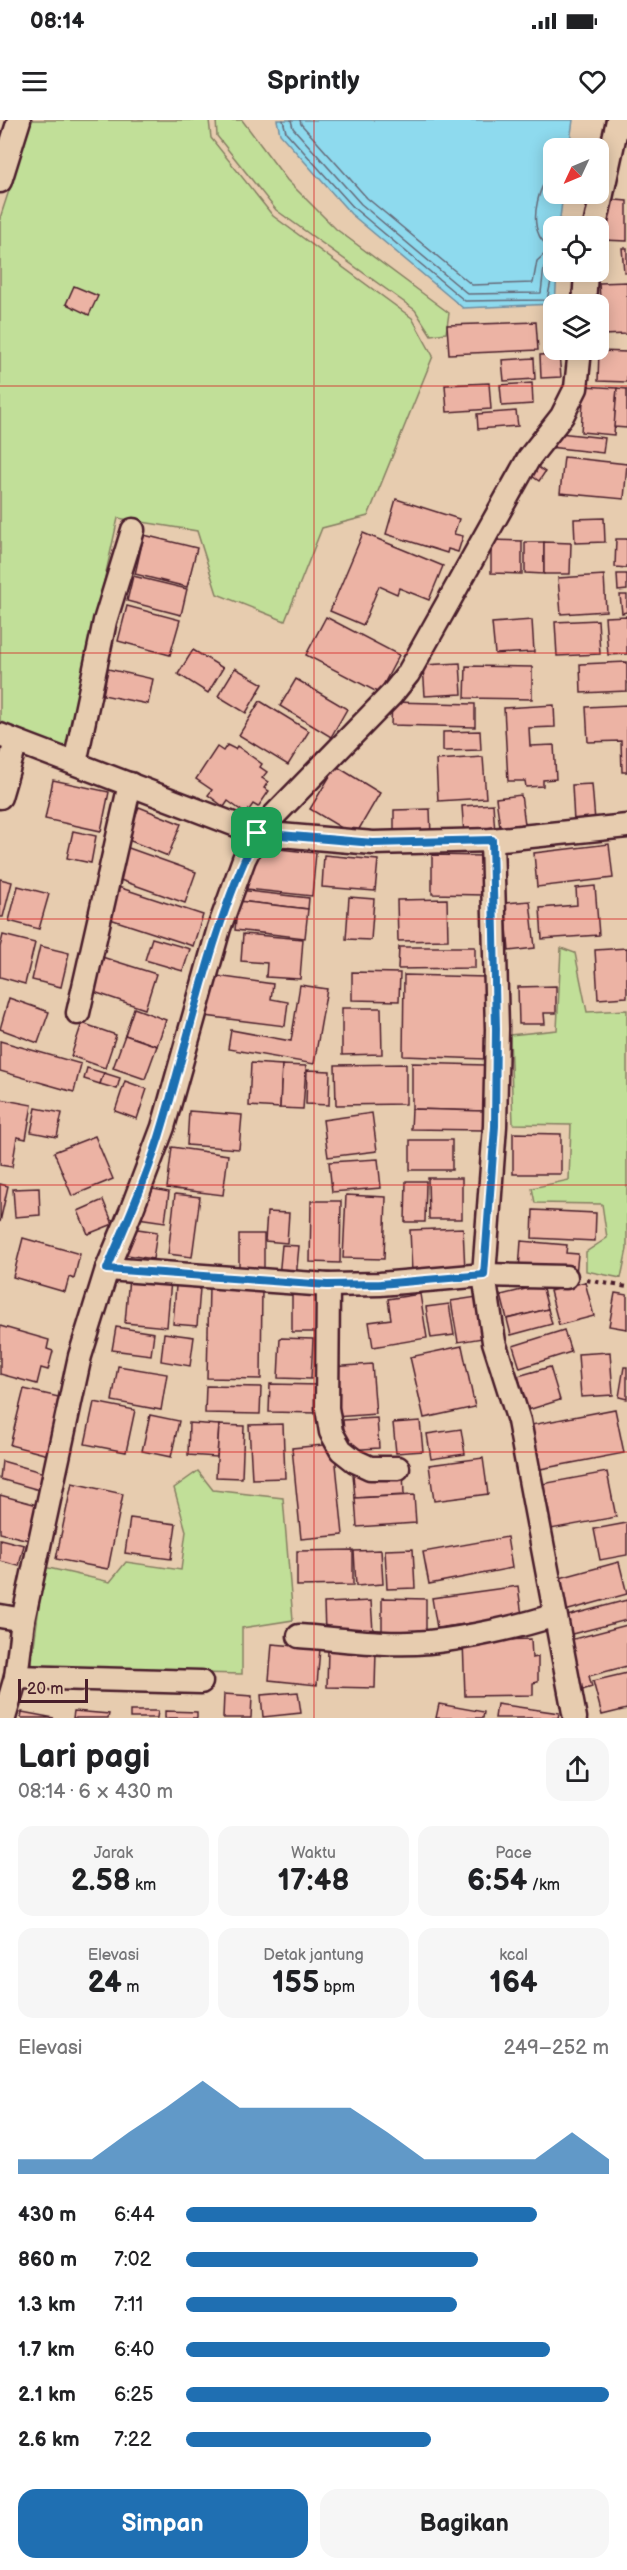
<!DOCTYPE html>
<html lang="id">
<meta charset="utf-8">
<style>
:root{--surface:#fff;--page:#f6f6f6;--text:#202124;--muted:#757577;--accent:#1f6fb2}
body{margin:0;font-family:"Balsamiq Sans",sans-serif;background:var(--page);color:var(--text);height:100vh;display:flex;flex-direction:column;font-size:22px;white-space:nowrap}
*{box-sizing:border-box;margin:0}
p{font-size:20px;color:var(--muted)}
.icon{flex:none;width:33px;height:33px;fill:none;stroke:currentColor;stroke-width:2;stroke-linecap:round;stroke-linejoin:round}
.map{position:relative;height:1598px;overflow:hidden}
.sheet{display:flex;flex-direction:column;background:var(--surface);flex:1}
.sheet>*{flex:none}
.needle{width:39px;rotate:226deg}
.controls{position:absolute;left:543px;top:18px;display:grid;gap:12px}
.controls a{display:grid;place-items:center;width:66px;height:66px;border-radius:12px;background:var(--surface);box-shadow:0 3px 15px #0003;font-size:30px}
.scale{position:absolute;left:18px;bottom:15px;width:70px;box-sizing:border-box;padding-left:6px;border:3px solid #4a1f2b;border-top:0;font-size:16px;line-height:21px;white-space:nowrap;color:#4a1f2b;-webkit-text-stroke:4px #e7ccaf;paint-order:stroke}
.pin{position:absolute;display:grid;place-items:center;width:51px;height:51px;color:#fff;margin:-26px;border-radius:12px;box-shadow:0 3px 9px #0006}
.round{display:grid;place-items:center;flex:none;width:63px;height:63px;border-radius:18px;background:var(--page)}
.head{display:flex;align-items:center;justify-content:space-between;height:102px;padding:0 18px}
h1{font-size:33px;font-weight:600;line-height:45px}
.stats{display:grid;grid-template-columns:repeat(3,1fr);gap:9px;height:102px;padding:6px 18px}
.stats div{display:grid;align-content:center;border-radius:15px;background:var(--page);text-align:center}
.stats b{font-size:30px;font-weight:600}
.stats small{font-size:16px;font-weight:400}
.stats p{font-size:16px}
.chart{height:168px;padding:12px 18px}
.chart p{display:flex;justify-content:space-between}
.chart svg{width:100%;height:108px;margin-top:6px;fill:var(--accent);opacity:.7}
.cta{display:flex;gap:12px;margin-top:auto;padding:12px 18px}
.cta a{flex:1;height:69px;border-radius:18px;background:var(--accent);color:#fff;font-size:24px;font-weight:600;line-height:69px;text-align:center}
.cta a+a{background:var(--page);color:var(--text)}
ul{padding:0 18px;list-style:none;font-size:20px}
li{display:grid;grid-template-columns:96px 72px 1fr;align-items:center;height:45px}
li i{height:15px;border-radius:8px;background:var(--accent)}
.status{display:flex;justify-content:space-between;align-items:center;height:42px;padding:0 30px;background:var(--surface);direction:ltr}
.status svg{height:16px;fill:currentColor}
header{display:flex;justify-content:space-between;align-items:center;height:78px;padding:0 18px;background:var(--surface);font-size:27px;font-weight:600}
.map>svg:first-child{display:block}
.green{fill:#c1df98;stroke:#867f62;stroke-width:1.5}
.water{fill:#8edaee;stroke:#738fa0;stroke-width:1.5}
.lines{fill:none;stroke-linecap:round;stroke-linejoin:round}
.shore{stroke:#656a79;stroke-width:1.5}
.building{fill:#ecb3a4;stroke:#4a1f2b;stroke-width:1.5}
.minor-casing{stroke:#4a1f2b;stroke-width:27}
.path{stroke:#4a1f2b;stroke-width:4;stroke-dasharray:4.5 4.5;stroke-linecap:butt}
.minor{stroke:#e7ccaf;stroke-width:22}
.route-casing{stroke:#fff;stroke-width:12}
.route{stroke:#1f6fb2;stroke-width:8}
.grid{fill:none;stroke:#d62828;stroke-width:1.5;stroke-opacity:0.55}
</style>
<div class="status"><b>08:14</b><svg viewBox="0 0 49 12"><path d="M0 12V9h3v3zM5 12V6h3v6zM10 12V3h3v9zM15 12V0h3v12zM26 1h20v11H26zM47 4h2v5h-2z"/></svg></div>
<header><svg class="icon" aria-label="menu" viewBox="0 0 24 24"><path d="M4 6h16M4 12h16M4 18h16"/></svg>Sprintly<svg class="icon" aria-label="heart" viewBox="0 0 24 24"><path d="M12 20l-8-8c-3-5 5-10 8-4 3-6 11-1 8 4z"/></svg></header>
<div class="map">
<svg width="627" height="1598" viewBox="0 0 627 1598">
<rect width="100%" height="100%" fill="#e7ccaf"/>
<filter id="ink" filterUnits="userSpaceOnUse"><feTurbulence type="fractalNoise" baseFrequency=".0167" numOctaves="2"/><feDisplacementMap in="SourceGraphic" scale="12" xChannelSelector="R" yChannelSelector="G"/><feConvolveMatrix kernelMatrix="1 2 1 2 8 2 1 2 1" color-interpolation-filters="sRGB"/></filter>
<g filter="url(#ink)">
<!-- green -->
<g class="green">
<path d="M32,0H209L211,18L273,96L412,198L433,236L368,396L322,408L285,501L217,474L197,411L118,398L67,629L0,601V98Z"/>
<path d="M216,0H242L287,60L336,109L449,193L446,213L431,215L415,190L276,90L217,16Z"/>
<path d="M561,828L575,833L587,892L627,890V1129L621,1158L586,1151V1132L607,1118L602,1084L535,1083L532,1068L569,1060L571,1005L513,1004L510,915L557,910Z"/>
<path d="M198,1351L213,1370L283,1378L293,1500L242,1508V1554L31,1549L44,1447L110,1462L126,1442L181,1450L186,1411L174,1368Z"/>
</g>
<!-- water -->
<path class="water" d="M277,0H573L569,28H554V74H563L559,106H554V152H557L555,184L463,188L351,94L280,14Z"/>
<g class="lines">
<!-- shore -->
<g class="shore">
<path d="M283,0L286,12L355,89L465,181L547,180L554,147"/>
<path d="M291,0L293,8L361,84L468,174L541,173L544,147L554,139"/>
<path d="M300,0L301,4L367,78L472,165L533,163L537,141L550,129C547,124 541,121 539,115C531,98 538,63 554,53"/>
</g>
</g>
<!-- building -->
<g class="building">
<path d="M604,79L627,81V121L602,120Z"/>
<path d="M622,128H627V152H624Z"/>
<path d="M627,162V214L602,215L599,163Z"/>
<path d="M74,166L98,176L89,195L66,184Z"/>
<path d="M536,202L538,230L449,234L447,205Z"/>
<path d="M599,231L627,232V262L598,261Z"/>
<path d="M559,234L561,257L541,258L540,235Z"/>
<path d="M534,238L535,259L504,261L502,240Z"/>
<path d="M489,263L491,289L447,292L445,265Z"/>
<path d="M532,263L533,284L502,286L500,265Z"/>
<path d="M584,266L617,268L614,315L581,312Z"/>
<path d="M617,268L627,269V308L614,307Z"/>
<path d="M516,291L518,306L478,309L477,294Z"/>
<path d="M550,312L605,318L603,333L549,327Z"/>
<path d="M564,337L627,344L624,379L560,373Z"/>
<path d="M535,345L545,352L539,361L529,354Z"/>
<path d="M396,379L459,399L454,414L463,416L458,432L448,429L447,433L386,414Z"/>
<path d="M604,398L605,422L575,423L574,399Z"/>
<path d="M363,413L443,446L429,480L399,468L397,474L379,466L363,505L330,491Z"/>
<path d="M144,415L197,428L187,467L135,454Z"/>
<path d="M616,419H627V448L615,447Z"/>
<path d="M491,420L522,421V454L491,453Z"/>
<path d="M525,422H544V454L525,453Z"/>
<path d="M544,422L571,423L570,454H544Z"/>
<path d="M617,454H627V470L618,471Z"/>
<path d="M604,455L606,491L561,494L558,458Z"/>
<path d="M133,456L187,469L181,495L127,481Z"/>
<path d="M620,475H627V492L622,493Z"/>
<path d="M127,486L180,500L170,535L118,521Z"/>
<path d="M627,496V534L608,535L605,497Z"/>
<path d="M326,497L399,535L379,573L306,535Z"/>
<path d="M532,500L534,532L495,534L492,503Z"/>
<path d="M598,500L600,534L557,536L555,502Z"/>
<path d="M193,530L223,548L208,573L178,554Z"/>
<path d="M627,542V571L581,573L580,544Z"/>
<path d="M460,543L462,574L425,576L423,545Z"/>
<path d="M466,546L532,547V579L465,578Z"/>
<path d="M235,548L263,564L246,593L218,576Z"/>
<path d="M108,549L153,559L148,584L103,575Z"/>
<path d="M296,559L347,589L331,617L280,586Z"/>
<path d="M260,581L309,611L288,645L239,615Z"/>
<path d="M392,582L475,584V607L391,605Z"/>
<path d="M554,585L555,607L529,608L530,626L554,625L556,659L543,660V666L526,667L525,661H508L504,588Z"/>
<path d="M627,585V652H622L621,621L588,622L586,587Z"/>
<path d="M480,611L481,630L443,631V612Z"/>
<path d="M227,625L235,629L237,626L262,644L260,647L267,652L262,658L268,662L264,668L269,671L258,687L253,684L246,694L228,681L224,687L208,675L212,670L196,659L217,627L223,631Z"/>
<path d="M483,637L486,678L438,681L436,640Z"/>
<path d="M336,646L380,673L355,716L310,689Z"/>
<path d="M53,660L109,672L101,711L45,699Z"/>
<path d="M592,664L595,701L574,702L572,665Z"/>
<path d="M521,675L525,704L500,707L496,678Z"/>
<path d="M493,684L495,713L464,715L462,686Z"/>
<path d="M139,687L181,704L168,736L126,719Z"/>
<path d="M430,689L431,716L394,718V690Z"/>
<path d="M73,711L96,716L91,743L67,738Z"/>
<path d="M609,724L613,758L537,767L534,733Z"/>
<path d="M123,726L196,752L185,783L112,757Z"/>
<path d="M251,726L316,733L312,776L247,769Z"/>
<path d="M324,735L378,740L375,771L322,767Z"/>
<path d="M432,735L484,736V775L432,774Z"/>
<path d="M0,759L12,762L3,797H0Z"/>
<path d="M18,766L49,774L39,809L9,801Z"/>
<path d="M115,766L203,795L193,826L104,797Z"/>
<path d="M595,766L599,815L542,819L540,788L577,785L576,768Z"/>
<path d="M239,770L309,778L308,789L238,781Z"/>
<path d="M349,777L374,779L371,820L346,819Z"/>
<path d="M447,779L448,820L398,821L397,780Z"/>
<path d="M238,781L308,789L305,818L235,810Z"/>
<path d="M530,781L535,828L509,831L505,783Z"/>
<path d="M243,814L303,819L300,859L266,857L267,843L241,841Z"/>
<path d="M3,815L35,823L25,864L0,857V827Z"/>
<path d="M152,818L190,829L183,851L145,840Z"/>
<path d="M40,826L69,833L61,867L32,860Z"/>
<path d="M399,827H475V848L398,849Z"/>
<path d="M627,828V877L598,879L595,830Z"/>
<path d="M102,837L156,854L145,889L91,871Z"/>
<path d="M352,852L400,853L399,881L352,880Z"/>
<path d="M210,855L273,864L271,879L288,882L285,906L205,896Z"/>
<path d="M404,855L486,857L485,939L403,936Z"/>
<path d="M300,865L327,869L314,944L228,929L231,910L291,921Z"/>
<path d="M556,866V893H544L545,904H519L518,867Z"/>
<path d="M9,878L49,892L38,923L0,909Z"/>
<path d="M134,888L166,900L157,926L125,915Z"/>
<path d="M342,888H381L382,934L342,935Z"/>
<path d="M82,903L116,915L105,948L71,936Z"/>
<path d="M125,915L157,926L145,959L113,948Z"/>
<path d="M0,921L81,944L74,972L0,951Z"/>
<path d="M251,943L282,945L280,988L249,986Z"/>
<path d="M412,943L485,945L484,991L412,989Z"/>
<path d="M406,944V984L336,985L335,945Z"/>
<path d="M282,945L306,946L303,989L280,988Z"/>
<path d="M87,948L104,953L100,964L84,959Z"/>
<path d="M307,950L330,951L329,985L306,984Z"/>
<path d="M104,953L120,958L117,969L100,964Z"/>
<path d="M125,961L147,969L137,999L115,991Z"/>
<path d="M0,979L32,985L26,1019L17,1017L12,1047L0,1045Z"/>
<path d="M36,988L62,993L57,1017L31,1012Z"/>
<path d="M412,989L484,991V1010L411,1009Z"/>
<path d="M189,991L242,995L239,1029L187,1025Z"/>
<path d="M372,993L377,1031L328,1037L323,1000Z"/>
<path d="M513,1013L561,1014V1054H513Z"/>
<path d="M95,1016L113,1059L72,1076L54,1032Z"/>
<rect x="410" y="1020" width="42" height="30"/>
<path d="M172,1027L228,1035L223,1075L167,1068Z"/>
<path d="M378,1039L381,1068L332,1072L329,1042Z"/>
<path d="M428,1058H462V1099H429Z"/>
<path d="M406,1061H426L425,1102H405Z"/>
<path d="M0,1064L8,1066L0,1102Z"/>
<path d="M143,1067L169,1072L165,1102L138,1098Z"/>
<path d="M39,1068L40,1095L15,1097L13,1069Z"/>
<path d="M175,1074L200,1077L192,1137L168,1134Z"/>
<path d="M346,1075L386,1077L384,1139L343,1138Z"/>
<path d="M103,1080L113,1104L88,1114L78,1091Z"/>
<path d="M311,1081H341L340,1143L310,1142Z"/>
<path d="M533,1090L596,1093L595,1121L532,1118Z"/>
<path d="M267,1092L289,1093L287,1123L265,1121Z"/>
<path d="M125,1107L157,1112L153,1139L121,1134Z"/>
<path d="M463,1108L465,1151L412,1153L410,1110Z"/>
<rect x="239" y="1114" width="25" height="40"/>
<path d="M23,1118L80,1134L74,1159L69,1157L65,1172L13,1157Z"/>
<path d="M521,1121L567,1125L566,1133L578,1134L576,1155L519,1150Z"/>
<path d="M282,1125L299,1126L296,1158L279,1157Z"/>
<path d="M129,1157L171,1160L167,1207L125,1203Z"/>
<path d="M585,1162L594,1196L559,1205L550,1171Z"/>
<path d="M542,1165L548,1189L507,1199L501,1175Z"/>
<path d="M176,1166L200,1168L197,1206L173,1204Z"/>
<path d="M209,1166L262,1167L261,1259L207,1258Z"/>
<path d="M292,1170L323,1171V1212H292Z"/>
<path d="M615,1173L627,1175V1209L609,1206Z"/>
<path d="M420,1174L427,1218L373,1227L369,1202L391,1199L388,1179Z"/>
<path d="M477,1177L483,1218L458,1222L451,1181Z"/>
<path d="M449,1184L454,1215L431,1218L426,1187Z"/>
<path d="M548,1189L552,1204L511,1215L507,1199Z"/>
<path d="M0,1206L49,1220L47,1229L53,1231L48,1250L41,1248L37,1264L0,1254Z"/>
<path d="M116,1207L154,1213L151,1235L112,1230Z"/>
<path d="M564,1210L571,1232L520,1248L513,1226Z"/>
<path d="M164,1213L194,1217L190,1246L161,1241Z"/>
<path d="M280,1218L313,1219L311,1259L278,1258Z"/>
<path d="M462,1226L475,1287L424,1298L410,1237Z"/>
<path d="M610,1232L613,1275L581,1277L578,1234Z"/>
<path d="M372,1244L376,1294L335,1297L331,1247Z"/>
<path d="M118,1246L167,1254L161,1290L112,1281Z"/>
<path d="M550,1247L560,1280L528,1290L518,1256Z"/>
<path d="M624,1247H627V1279L619,1277Z"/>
<path d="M270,1264L319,1265L318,1293L269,1292Z"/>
<path d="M206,1266L261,1267L260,1294L205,1293Z"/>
<path d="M24,1269L63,1278L48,1335L10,1325Z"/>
<path d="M94,1282L135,1290L126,1332L85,1324Z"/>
<path d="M615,1289L624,1333L535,1350L526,1306Z"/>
<path d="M150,1295L179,1301L171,1337L142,1331Z"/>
<path d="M377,1298L379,1328L346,1330L343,1300Z"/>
<path d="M420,1301L423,1331L396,1333L393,1303Z"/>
<path d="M189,1303L219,1305L217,1337L188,1335Z"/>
<path d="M283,1304L285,1358L252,1359L249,1305Z"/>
<path d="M219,1305L244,1306L242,1358L216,1357Z"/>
<path d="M461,1309L465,1334L431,1339L427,1314Z"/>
<path d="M334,1324L343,1415L301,1419L292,1328Z"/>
<path d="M483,1338L488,1374L434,1381L429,1345Z"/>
<path d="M2,1341L48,1354L43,1371L0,1359Z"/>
<path d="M403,1350L404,1375L355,1378L353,1354Z"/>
<path d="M607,1352L616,1397L551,1409L542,1364Z"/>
<path d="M72,1363L123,1374L108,1449L56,1439Z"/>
<path d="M0,1375L41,1386L33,1421L0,1413Z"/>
<path d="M414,1375L416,1403L357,1407L355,1378Z"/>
<path d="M130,1398L176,1404L171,1439L125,1433Z"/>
<path d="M627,1403V1435L600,1440L594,1409Z"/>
<path d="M507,1417L512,1448L429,1464L423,1432Z"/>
<path d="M0,1419L24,1425L19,1446L0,1441Z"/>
<path d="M413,1429L415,1468L387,1469L385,1430Z"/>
<path d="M353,1430V1465L297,1466V1431Z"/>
<path d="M381,1430L383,1464L356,1466L354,1431Z"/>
<path d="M619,1442L627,1474L565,1491L556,1459Z"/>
<path d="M518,1466L522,1496L437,1508L432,1478Z"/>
<path d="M382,1478L426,1479V1513L382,1512Z"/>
<path d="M627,1480V1500L568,1515L563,1497Z"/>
<path d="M371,1481L373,1511L325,1513L324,1483Z"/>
<path d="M627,1505V1546L589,1556L592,1567L579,1571L566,1521Z"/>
<path d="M531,1519L532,1538L538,1537V1562L533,1563V1575L465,1576L463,1521Z"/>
<path d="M272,1524L320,1528L317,1565L269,1560Z"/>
<path d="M328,1529L376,1530L375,1568L327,1567Z"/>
<path d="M627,1553V1589L602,1595L593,1561Z"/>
<path d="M298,1572L301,1593L263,1597L261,1575Z"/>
<path d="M224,1574L252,1576L251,1598H223Z"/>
<path d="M439,1584L484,1592L483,1598H436Z"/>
<path d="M497,1584L559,1593L558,1598H495Z"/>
<path d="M74,1591L109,1594L108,1598H73Z"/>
<path d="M130,1591H158L157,1598H130Z"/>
<path d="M165,1591L197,1592V1598H165Z"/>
<path d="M22,1592L54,1598H21Z"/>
</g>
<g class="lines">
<!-- minor casing -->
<g class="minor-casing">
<g id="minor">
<path d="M0,61L19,0"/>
<path d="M595,106L618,0"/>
<path d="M584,184L586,152"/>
<path d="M0,615L257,713L373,723L492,720L627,706"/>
<path d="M75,643L105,501L133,410"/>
<path d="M0,677L16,622"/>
<path d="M492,720L497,909L495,1006L484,1155L494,1222L519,1301L575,1598"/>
<path d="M78,893L130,664"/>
<path d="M107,1149L328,1165L380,1164L484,1155L566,1157"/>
<path d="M328,1165L327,1288L331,1312L341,1330L355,1341L370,1348H398"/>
<path d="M0,1496L23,1500"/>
<path d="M299,1516C341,1519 386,1526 429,1522C467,1518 519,1507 555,1495"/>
<path d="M16,1557L201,1562"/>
<path d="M4,1598L16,1557L23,1500L80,1236L107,1149L132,1089L163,1007L219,808L244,739L257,713L392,574L408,554L529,338L562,296L576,268L580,230"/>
</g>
</g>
<!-- path -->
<path class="path" d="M586,1160L627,1167"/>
<!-- minor -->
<use href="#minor" class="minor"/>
</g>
</g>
<g class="lines" filter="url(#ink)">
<!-- route casing -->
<g class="route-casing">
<path id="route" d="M257,713L373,723L492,720L496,909L495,1006L484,1155L380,1164L327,1165L107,1149C127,1101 149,1053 163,1004C192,907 212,805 257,713Z"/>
</g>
<!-- route -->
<use href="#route" class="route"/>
</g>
<!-- grid -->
<path class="grid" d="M314,0V1598M0,266H627M0,533H627M0,799H627M0,1065H627M0,1332H627"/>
</svg>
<div class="controls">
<a><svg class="needle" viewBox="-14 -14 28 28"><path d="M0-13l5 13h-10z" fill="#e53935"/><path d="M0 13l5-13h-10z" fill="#757577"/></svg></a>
<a><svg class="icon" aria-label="locate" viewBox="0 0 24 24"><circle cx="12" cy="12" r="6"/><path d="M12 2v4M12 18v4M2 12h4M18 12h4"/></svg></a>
<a><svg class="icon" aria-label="layers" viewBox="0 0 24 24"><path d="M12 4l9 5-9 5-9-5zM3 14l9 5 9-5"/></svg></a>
</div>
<div class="scale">20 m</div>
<div class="pin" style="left:257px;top:713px;background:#1e9e55"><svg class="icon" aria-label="arrive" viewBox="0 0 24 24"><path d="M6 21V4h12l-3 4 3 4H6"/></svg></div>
</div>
<section class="sheet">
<div class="head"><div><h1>Lari pagi</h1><p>08:14 · 6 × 430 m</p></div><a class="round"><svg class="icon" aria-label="share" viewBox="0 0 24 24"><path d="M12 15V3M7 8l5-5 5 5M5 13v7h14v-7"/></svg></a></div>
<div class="stats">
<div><p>Jarak</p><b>2.58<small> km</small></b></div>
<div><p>Waktu</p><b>17:48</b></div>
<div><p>Pace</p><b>6:54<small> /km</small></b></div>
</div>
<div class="stats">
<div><p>Elevasi</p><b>24<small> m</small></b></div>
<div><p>Detak jantung</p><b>155<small> bpm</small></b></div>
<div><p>kcal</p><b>164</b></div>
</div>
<div class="chart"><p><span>Elevasi</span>249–252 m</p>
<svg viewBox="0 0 160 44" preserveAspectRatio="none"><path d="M0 44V38L10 38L20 38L30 27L40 17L50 6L60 17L70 17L80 17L90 17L100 27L110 38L120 38L130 38L140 38L150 27L160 38V44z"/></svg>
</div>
<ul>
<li><b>430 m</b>6:44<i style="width:83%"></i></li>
<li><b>860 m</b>7:02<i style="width:69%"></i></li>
<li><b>1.3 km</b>7:11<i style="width:64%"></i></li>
<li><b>1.7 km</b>6:40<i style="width:86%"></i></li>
<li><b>2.1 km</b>6:25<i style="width:100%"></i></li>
<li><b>2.6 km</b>7:22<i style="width:58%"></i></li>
</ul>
<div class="cta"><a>Simpan</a><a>Bagikan</a></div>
</section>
